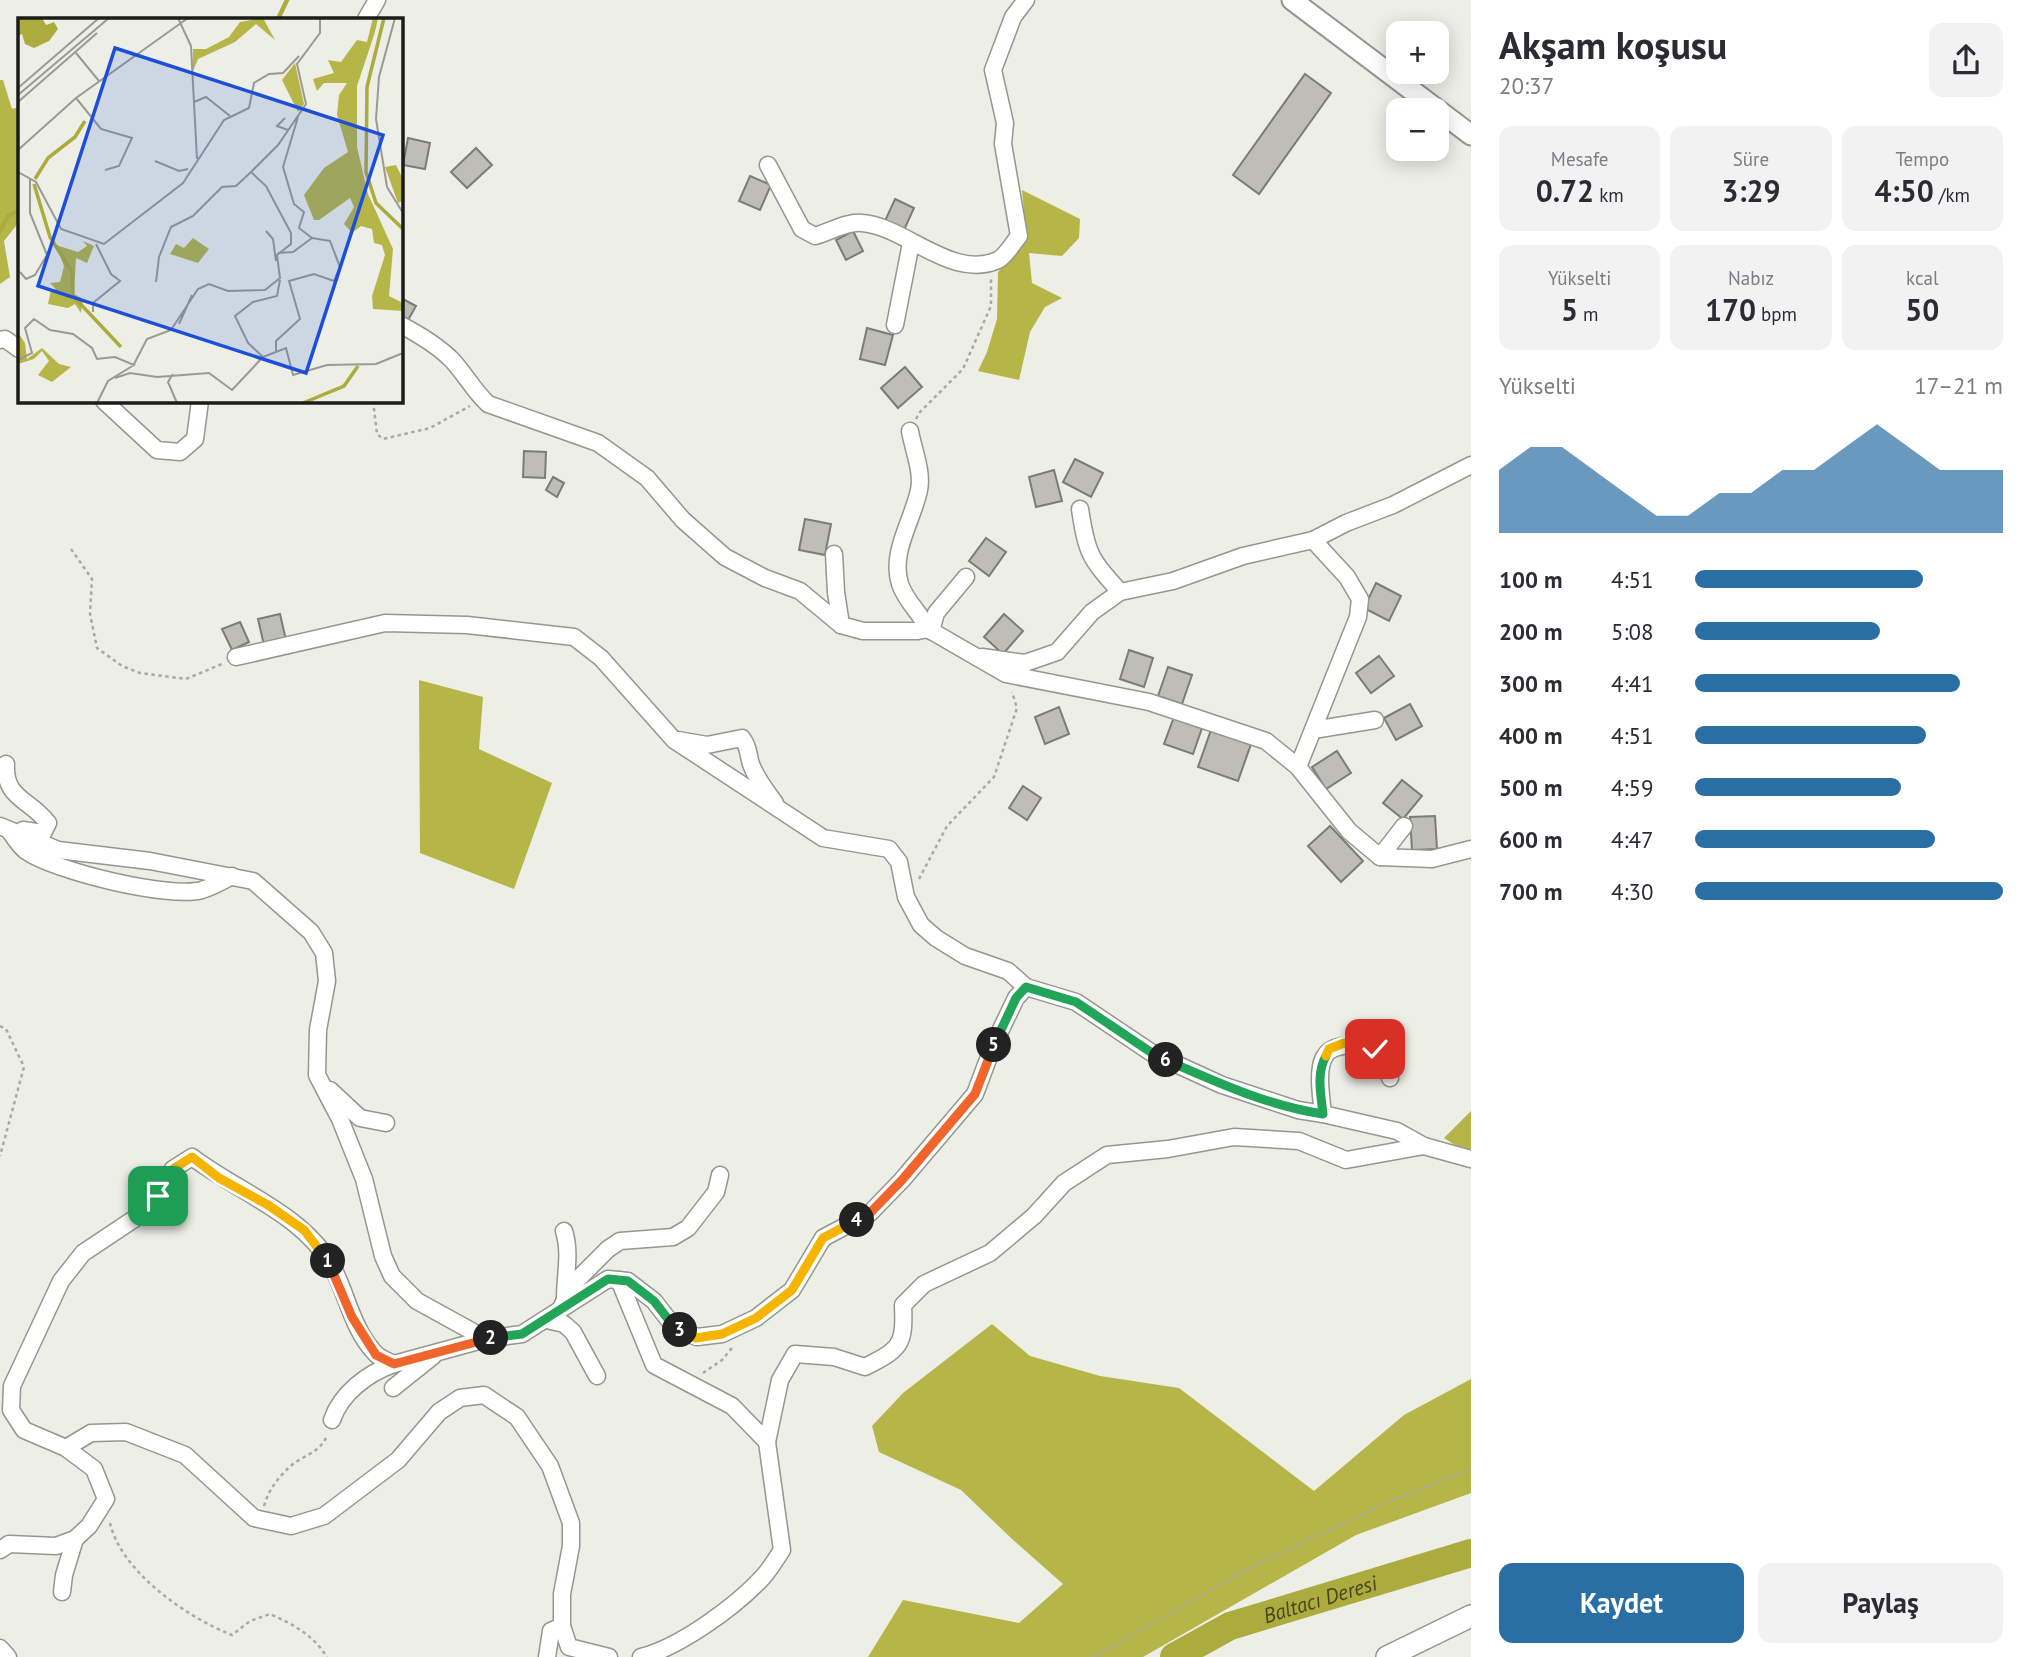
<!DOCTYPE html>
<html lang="tr">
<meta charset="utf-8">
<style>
:root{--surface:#fff;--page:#f2f2f3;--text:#2b2b33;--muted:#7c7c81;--accent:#2a6fa4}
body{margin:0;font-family:"PT Sans",sans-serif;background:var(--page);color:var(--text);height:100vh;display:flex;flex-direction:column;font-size:26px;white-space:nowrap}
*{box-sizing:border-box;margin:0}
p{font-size:23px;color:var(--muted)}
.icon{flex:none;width:38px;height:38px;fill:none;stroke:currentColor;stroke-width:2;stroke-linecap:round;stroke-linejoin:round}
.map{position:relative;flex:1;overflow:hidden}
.side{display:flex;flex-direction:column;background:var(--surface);width:560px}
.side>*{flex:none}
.buttons{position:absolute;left:1386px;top:21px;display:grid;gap:14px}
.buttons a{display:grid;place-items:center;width:63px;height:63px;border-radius:14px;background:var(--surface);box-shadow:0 4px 18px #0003;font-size:35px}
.pin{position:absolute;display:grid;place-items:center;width:60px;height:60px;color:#fff;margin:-30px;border-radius:14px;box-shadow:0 4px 10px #0006}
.km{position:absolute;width:35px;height:35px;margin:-18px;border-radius:50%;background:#222;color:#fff;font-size:19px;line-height:35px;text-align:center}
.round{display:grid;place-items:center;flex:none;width:74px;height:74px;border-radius:14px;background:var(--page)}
.overview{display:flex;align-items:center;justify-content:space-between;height:119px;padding:0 28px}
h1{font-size:38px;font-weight:800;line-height:52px}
.stats{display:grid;grid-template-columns:repeat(3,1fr);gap:10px;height:119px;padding:7px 28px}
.stats div{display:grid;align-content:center;border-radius:14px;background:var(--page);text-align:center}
.stats b{font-size:30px;font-weight:800}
.stats small{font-size:19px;font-weight:400}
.stats p{font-size:19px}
.chart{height:196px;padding:14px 28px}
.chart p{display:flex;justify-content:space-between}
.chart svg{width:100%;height:126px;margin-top:7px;fill:var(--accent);opacity:.7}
.cta{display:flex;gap:14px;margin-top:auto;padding:14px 28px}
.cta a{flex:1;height:80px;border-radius:14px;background:var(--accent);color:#fff;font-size:28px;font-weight:800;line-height:80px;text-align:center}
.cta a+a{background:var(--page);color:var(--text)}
ul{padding:0 28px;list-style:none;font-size:23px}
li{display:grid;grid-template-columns:112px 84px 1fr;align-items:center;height:52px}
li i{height:18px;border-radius:9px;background:var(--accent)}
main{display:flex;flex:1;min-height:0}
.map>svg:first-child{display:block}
.forest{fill:#b6b548}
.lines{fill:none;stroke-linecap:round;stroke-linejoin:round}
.stream{stroke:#acab3d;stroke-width:4.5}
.river{stroke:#acab3d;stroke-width:28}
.building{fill:#bebeb6;stroke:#7b7c75;stroke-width:2}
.minor-casing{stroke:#95968e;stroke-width:19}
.tertiary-casing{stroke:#95968e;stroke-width:23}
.secondary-casing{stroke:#95968e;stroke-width:24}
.path{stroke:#a8a9a3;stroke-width:2.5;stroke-dasharray:3.5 3.5;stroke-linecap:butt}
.minor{stroke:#fff;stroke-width:16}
.tertiary{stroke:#fff;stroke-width:19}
.secondary{stroke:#fff;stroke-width:21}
.split-1-casing{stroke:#fff;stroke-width:14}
.split-2-casing{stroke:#fff;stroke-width:14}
.split-3-casing{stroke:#fff;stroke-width:14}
.split-4-casing{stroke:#fff;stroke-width:14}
.split-5-casing{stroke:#fff;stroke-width:14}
.split-6-casing{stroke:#fff;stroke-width:14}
.split-7-casing{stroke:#fff;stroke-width:14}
.split-8-casing{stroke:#fff;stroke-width:14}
.split-1{stroke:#f5b400;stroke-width:9}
.split-2{stroke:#f0652b;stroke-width:9}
.split-3{stroke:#22a559;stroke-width:9}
.split-4{stroke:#f5b400;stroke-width:9}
.split-5{stroke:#f0652b;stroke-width:9}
.split-6{stroke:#22a559;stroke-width:9}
.split-7{stroke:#22a559;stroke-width:9}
.split-8{stroke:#f5b400;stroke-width:9}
.labels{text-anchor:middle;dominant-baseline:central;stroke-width:5;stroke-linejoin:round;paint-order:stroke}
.water-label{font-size:21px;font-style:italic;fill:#47471b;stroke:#fbfbf3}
.inset-river{fill:none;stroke:#acab3d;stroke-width:3.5}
.inset-road{fill:none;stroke:#999a94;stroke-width:2}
.view{fill:#1d4ed8;fill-opacity:0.15;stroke:#1d4ed8;stroke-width:3.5}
.inset-edge{fill:none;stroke:#1b1b19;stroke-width:3.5}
</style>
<main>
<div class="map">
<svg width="1471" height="1657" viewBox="0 0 1471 1657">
<rect width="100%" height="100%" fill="#edeee6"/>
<!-- forest -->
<g class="forest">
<path d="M0,80H3L12,109L19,107V222L4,241L10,277L0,284Z"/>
<path d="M1022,190L1080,219L1079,238L1062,256L1029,253L1032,283L1062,298L1045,307L1030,332L1019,380L978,371L987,352L997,319L998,272L1021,247L1026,235Z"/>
<path d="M419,680L483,697L479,749L552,783L514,889L420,853Z"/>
<path d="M1471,1111V1151L1461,1149L1444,1138Z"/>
<path d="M992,1324L1030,1356L1100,1376L1179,1388L1314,1491L1404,1415L1471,1379V1493L1356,1535L1143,1657H868L903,1600L1019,1623L1063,1584L1011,1538L961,1490L879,1452L872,1426L903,1393Z"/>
</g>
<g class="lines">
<!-- stream -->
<g class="stream">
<path d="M278,19L287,0"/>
<path d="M0,231L8,216L19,211"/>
</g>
<!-- river -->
<path class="river" id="s1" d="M1174,1657L1230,1626L1471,1553"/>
</g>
<!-- building -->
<g class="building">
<path d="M1305,74L1331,93L1259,194L1233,175Z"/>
<path d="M408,138L430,143L425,169L403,165Z"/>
<path d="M476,148L492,165L467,188L451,172Z"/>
<path d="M750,176L771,185L760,210L739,201Z"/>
<path d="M895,199L914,208L904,230L885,221Z"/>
<path d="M853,231L863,251L846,260L836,240Z"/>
<path d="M401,298L416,306L407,322L401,319Z"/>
<path d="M867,328L893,335L885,365L860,359Z"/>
<path d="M905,367L922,387L898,408L881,388Z"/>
<path d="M524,451L546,452L545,478L523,477Z"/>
<path d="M1075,459L1103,473L1091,497L1063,482Z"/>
<path d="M1054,470L1062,501L1036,507L1029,477Z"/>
<path d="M553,477L564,483L557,497L546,490Z"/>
<path d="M805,519L831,524L825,555L799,550Z"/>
<path d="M986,538L1006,552L989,576L969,561Z"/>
<path d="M1376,583L1401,596L1389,621L1364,608Z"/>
<path d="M280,614L286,640L264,645L258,619Z"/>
<path d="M1004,614L1023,631L1003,654L984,637Z"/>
<path d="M240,622L249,642L232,650L222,629Z"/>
<path d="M1129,650L1153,658L1144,687L1120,679Z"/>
<path d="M1379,656L1394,676L1371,693L1356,673Z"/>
<path d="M1168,667L1192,675L1182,704L1158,696Z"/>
<path d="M1410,704L1422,726L1396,740L1384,718Z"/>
<path d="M1059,707L1069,734L1045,744L1035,717Z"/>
<path d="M1174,717L1202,728L1193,754L1164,744Z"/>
<path d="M1211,730L1251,744L1238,781L1198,767Z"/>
<path d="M1337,751L1351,773L1326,789L1312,767Z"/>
<path d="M1402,780L1422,796L1403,819L1383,803Z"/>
<path d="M1023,786L1041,798L1027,820L1009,808Z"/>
<path d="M1435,816L1437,849L1412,850L1410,817Z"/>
<path d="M1330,826L1363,861L1341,882L1308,846Z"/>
</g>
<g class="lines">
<!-- minor casing -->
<g class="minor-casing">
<g id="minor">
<path d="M366,19L377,0"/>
<path d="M768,165L802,229L815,236C829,232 848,221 862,223C905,226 952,281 998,260C1006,256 1013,243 1019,236L1003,144L1005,123L993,70L1013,17L1026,0"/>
<path d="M401,325C420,335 437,345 452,360C465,374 474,391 488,404L598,443L647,478L683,520L725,557L765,578L800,591L841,625L863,631H918L928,629L1006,674L1149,702L1266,741L1298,767L1349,831L1380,857L1432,859L1471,849"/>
<path d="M895,325L911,243"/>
<path d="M0,340L5,339L19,349"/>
<path d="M104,401L157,450L180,452L195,439L200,401"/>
<path d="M910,431C913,449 923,472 919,490C913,520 890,552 900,584C906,602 920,612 928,629"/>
<path d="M1080,509C1087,555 1090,558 1120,592"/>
<path d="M834,554L836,592L841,625"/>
<path d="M931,631L936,613L966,577"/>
<path d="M236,657L385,623L467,625L574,637L601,658L674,740L823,838L889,849L899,862L906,897L921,925L936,938L965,956L1008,971L1026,987"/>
<path d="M982,657L1025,663L1057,652L1092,612L1120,592L1173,581L1243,556L1313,540L1346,523L1393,505L1471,465"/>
<path d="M1313,730L1375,720"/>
<path d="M678,740L707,745L742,738C750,749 747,752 751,764C756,778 766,791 775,803"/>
<path d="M6,764C4,799 30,799 48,823L43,833L23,830"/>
<path d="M1298,767L1358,617L1360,599L1347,577L1313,540"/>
<path d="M0,826L58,850L150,861L253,881L311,932L324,953L327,981L318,1030L317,1075L340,1119L364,1179L383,1256L392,1276L417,1301L486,1339L522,1334L608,1279L628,1281L654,1301L675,1328L697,1337L722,1334L756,1318L792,1290L823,1238L870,1213L902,1180L975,1094L993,1046L1016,998L1026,987L1076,1002L1152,1053L1222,1085L1298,1110L1323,1114L1397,1131L1424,1146L1471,1159"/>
<path d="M9,830C14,837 19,846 26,851C54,871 169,899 202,890C212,887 223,881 232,876"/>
<path d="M1380,857L1404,826"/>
<path d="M330,1090L360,1118L386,1123"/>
<path d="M1323,1114C1317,1064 1314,1035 1375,1049L1388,1069L1390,1078"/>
<path d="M564,1231C571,1253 565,1275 565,1298"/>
<path d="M619,1280L654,1365L732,1406L767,1442L782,1550C776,1559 770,1569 763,1577C735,1607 680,1647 641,1657"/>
<path d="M562,1306L574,1283L608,1249L620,1241L673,1237L688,1228L716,1192L720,1175"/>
<path d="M547,1320L564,1324L573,1332L597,1376"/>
<path d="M393,1388L433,1356"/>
<path d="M332,1420C341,1393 368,1373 394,1364"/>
<path d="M767,1442L780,1380L795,1354L834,1357L865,1367C900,1349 905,1346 903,1305L924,1284L990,1253L1034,1216L1064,1183L1107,1155L1168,1149L1234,1137L1299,1141L1346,1160L1424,1146"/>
<path d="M66,1448L91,1433L126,1432L185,1455L254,1518L291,1526L324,1516L398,1460L439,1412L460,1398L484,1395L517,1417L550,1466L571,1523V1546L562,1594V1626L569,1647L609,1657"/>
<path d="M0,1550L9,1544L56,1546L75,1539L89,1526L106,1499L94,1469L66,1448L24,1430L11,1410L12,1386L61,1281L83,1253L140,1215L158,1196L173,1169L192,1157C238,1192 303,1214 332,1266C347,1294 352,1329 375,1353C379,1358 388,1361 394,1364L486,1339"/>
<path d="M62,1592L64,1575L75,1539"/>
<path d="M0,1648L8,1657"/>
<path d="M547,1657L551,1631L562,1626"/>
</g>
</g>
<!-- tertiary casing -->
<g class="tertiary-casing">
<path id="tertiary" d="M1292,0L1471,135"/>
</g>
<!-- secondary casing -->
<g class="secondary-casing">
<path id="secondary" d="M1387,1657L1471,1616"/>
</g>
<!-- path -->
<g class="path">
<path d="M373,401L377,434L383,439L430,428L470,406"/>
<path d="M916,419L919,413L963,369L991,306V276"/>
<path d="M71,549L92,579L90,614L97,648L122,666L140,673L186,679L222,664"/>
<path d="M919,879L947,826L994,777L1017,708L1012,692"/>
<path d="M0,1026L6,1029L24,1067L0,1156"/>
<path d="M703,1373L722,1360L732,1348"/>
<path d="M264,1506C269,1489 279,1476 293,1464C305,1455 322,1451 327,1435"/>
<path d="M110,1523C121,1572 188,1618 232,1635L250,1621L270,1614C293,1624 313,1635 327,1657"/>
<path d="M1094,1657L1253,1566L1384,1504L1471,1469"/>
</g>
<!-- minor -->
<use href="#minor" class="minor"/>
<!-- tertiary -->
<use href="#tertiary" class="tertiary"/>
<!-- secondary -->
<use href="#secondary" class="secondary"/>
</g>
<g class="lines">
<!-- split-1 casing -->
<g class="split-1-casing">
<path id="split-1" d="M158,1196L173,1169L192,1157L219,1178L268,1205L304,1230L328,1261"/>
</g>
<!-- split-2 casing -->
<g class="split-2-casing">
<path id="split-2" d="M328,1261L352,1317L376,1355L394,1364L491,1338"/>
</g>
<!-- split-3 casing -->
<g class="split-3-casing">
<path id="split-3" d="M491,1338L522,1334L608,1279L628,1281L654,1301L675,1328L680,1330"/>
</g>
<!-- split-4 casing -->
<g class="split-4-casing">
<path id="split-4" d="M680,1330L696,1338L722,1334L756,1318L792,1290L823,1238L857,1220"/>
</g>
<!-- split-5 casing -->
<g class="split-5-casing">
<path id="split-5" d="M857,1220L870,1213L902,1180L975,1094L994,1045"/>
</g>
<!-- split-6 casing -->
<g class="split-6-casing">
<path id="split-6" d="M994,1045L1016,998L1026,987L1076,1002L1152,1053L1166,1060"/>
</g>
<!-- split-7 casing -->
<g class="split-7-casing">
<path id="split-7" d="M1166,1060C1216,1082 1269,1106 1323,1114C1321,1095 1316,1073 1326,1056"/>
</g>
<!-- split-8 casing -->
<g class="split-8-casing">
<path id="split-8" d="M1326,1056L1329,1049L1344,1043L1375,1049"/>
</g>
<!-- split-1 -->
<use href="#split-1" class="split-1"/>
<!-- split-2 -->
<use href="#split-2" class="split-2"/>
<!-- split-3 -->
<use href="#split-3" class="split-3"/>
<!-- split-4 -->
<use href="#split-4" class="split-4"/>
<!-- split-5 -->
<use href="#split-5" class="split-5"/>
<!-- split-6 -->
<use href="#split-6" class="split-6"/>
<!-- split-7 -->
<use href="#split-7" class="split-7"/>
<!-- split-8 -->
<use href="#split-8" class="split-8"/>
</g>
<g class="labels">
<!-- water labels -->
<g class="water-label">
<text stroke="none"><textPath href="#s1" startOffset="158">Baltacı Deresi</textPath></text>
</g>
</g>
<!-- overview -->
<g transform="translate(18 18)">
<rect width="385" height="385" fill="#edeee6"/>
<path d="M245,0L257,22L238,6L217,24L180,41L175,53V31H188L211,19L222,4ZM355,0H360L357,14L339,68V129L350,176L375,231L371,278L385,285V293L355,291L354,278L367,237L364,227L356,225L354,211L343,208L334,215L326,206L336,189L332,180L301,202H296L286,177L306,150L330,134L319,97L321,77L329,65H306L299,73L295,61L316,55L310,42L323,44L339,22L349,24ZM277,45L286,86L280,94L264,62ZM378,147L385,161V183L380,185L367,149ZM175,220L191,231L180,245L152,236L158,226L166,230ZM65,223L76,228L69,245L58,240L56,276L65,281L63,295L57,286L50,290L30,286L33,272L38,271L32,265L42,264L46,248L38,227L60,234L69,228ZM1,316L7,325L9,341L24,330L41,346L53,349L34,364L20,357L31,343L24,333L16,341L0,346Z" fill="#b6b548"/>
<path d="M0,0H24L28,7L36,4L40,11L31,23L16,30L7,26L4,16L0,18Z" fill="#acab3d"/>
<path class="inset-river" d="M366,0L349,69L348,154L358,185L385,211M17,161L30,140L57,119L67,103M16,166L32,219L54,254L55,278L103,329M285,385L326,368L340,348"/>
<path class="inset-road" d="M160,0L173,28L179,141M377,0L361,59L358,101L369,169L385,195M58,35L81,63M0,70L81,0M0,77L91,0M58,80L83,111L114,120L101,148L87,152M0,84L79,15M176,84L188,79L212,98M280,99L265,149L276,186L286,194L281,210L294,220M267,100L259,108L270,112M0,132L58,80L170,0M137,143L161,153L170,151M0,154L18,164L43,211L86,226L165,165L206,102L231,90L236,65L251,56L265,55L281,38M248,213L255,221L258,243M2,254L8,261L17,257L29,237L12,195V160M262,262L259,278L235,284L217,298L230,325L245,339L268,330L275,357L309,347L358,346L385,335M138,264L141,239L153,209L175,198L204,169L218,168L233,154M75,294V285L102,263L93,256L78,226M161,306L174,277M258,333V323L282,301L271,263L296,256L316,263L322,249L312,223L294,220L275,234L260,235M0,342L14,335L7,310L16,301L32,312L55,316L74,330L79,341L97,339L116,347L90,363L79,385M116,346L129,321L153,312L180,271L191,266L210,273L247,272L262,260L259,237L273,226V215L248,168L233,154L260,127L288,86L279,46L302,15V0M155,356L150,364L159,385M97,360L112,355L139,359L191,355L214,372L245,339"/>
<path class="view" d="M97,30L365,117L288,355L20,268Z"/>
<rect width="385" height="385" class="inset-edge"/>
</g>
</svg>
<div class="buttons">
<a>+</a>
<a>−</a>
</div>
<div class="pin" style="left:158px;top:1196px;background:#1e9e55"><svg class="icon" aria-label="arrive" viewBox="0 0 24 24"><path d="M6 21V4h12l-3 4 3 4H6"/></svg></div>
<div class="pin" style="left:1375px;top:1049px;background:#d93025"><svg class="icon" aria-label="check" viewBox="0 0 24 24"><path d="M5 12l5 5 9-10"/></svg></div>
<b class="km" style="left:328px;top:1261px">1</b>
<b class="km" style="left:491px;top:1338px">2</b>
<b class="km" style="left:680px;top:1330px">3</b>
<b class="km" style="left:857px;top:1220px">4</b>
<b class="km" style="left:994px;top:1045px">5</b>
<b class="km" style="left:1166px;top:1060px">6</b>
</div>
<section class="side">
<div class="overview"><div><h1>Akşam koşusu</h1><p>20:37</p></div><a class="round"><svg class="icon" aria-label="share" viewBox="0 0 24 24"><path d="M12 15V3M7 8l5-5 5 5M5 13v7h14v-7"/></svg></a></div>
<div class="stats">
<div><p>Mesafe</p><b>0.72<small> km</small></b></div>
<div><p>Süre</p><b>3:29</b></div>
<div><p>Tempo</p><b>4:50<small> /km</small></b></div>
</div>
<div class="stats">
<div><p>Yükselti</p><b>5<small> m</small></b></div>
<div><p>Nabız</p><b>170<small> bpm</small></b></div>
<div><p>kcal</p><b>50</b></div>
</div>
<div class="chart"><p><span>Yükselti</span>17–21 m</p>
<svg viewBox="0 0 160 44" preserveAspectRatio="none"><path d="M0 44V22L10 14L20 14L30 22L40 30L50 38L60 38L70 30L80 30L90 22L100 22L110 14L120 6L130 14L140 22L150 22L160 22V44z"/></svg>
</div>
<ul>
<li><b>100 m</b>4:51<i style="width:74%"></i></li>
<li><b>200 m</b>5:08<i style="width:60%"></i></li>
<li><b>300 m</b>4:41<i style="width:86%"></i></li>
<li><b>400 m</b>4:51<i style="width:75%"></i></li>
<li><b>500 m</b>4:59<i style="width:67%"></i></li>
<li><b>600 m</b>4:47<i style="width:78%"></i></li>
<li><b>700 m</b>4:30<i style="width:100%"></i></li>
</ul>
<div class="cta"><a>Kaydet</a><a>Paylaş</a></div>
</section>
</main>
